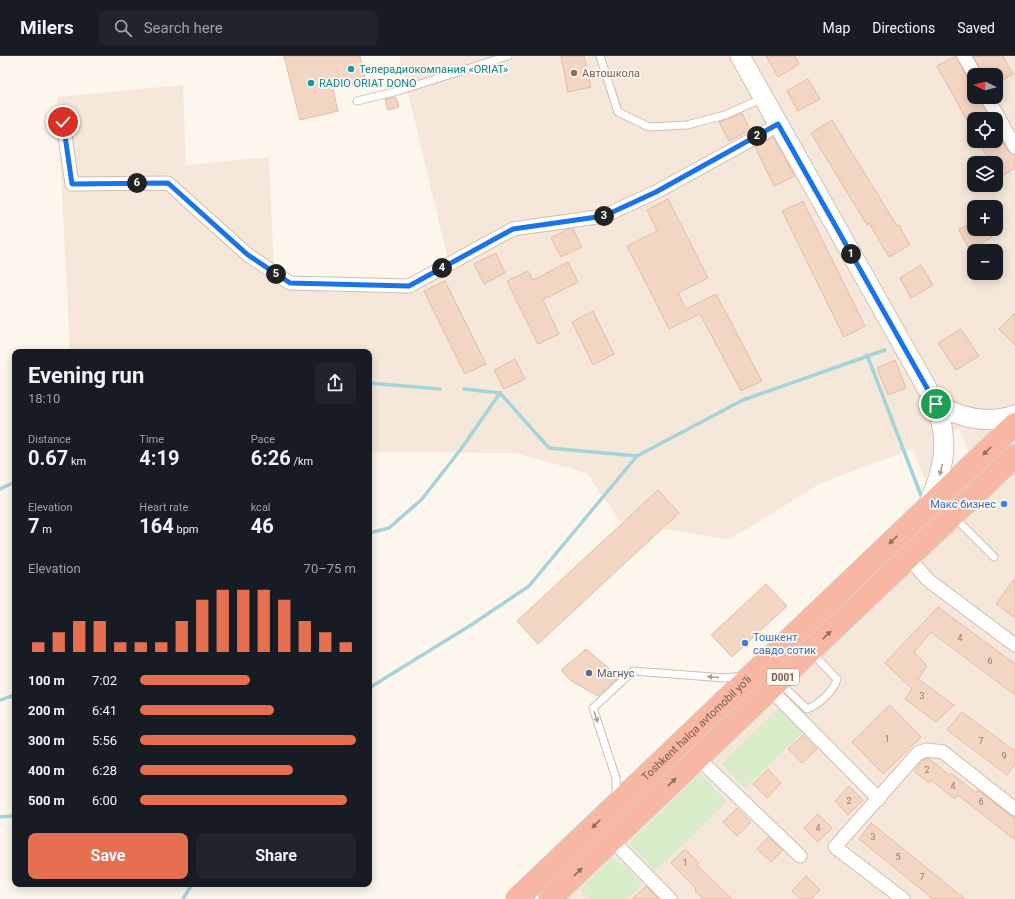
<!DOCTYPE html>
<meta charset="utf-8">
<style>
:root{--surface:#171b24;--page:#20242c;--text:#f1f3f6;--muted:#9ea1a6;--line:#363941;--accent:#e76f51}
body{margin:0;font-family:Roboto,sans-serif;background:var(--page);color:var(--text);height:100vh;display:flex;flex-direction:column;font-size:15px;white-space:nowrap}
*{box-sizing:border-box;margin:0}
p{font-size:13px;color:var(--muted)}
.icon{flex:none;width:22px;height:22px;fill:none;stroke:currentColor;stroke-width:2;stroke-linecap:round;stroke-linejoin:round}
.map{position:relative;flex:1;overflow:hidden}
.sheet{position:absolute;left:12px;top:293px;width:360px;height:538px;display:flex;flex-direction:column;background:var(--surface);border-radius:8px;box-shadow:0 2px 10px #0003}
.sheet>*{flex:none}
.needle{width:26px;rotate:276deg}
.tools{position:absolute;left:967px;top:12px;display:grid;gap:8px}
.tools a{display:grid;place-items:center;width:36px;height:36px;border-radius:8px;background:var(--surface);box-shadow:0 2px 10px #0003;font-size:20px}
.pin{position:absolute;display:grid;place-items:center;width:34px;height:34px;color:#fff;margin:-17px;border:2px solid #fff;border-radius:50%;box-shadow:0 1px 4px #0007}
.km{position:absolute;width:20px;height:20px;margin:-10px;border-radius:50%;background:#222;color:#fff;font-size:11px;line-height:20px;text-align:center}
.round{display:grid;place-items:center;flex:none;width:42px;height:42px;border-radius:8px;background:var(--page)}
.overview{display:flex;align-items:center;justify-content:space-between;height:68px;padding:0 16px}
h1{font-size:22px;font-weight:700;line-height:30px}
.figures{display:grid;grid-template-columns:repeat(3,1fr);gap:6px;height:68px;padding:4px 16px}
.figures div{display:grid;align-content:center}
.figures b{font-size:20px;font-weight:700}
.figures small{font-size:11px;font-weight:400}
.figures p{font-size:11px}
.chart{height:112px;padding:8px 16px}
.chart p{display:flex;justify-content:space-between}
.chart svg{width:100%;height:72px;margin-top:4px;stroke:var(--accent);stroke-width:6}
.action{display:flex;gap:8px;margin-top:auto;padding:8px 16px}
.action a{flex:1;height:46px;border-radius:8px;background:var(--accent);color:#fff;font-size:16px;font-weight:700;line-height:46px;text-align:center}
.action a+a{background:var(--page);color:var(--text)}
ul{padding:0 16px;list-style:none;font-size:13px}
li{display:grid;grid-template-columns:64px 48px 1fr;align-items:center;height:30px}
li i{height:10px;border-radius:5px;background:var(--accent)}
header{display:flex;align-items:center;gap:24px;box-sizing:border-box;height:56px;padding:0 20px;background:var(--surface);border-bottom:1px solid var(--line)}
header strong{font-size:19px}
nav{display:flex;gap:22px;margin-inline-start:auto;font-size:14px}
.search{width:280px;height:36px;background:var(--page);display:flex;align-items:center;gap:10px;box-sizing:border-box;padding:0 14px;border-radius:8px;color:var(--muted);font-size:15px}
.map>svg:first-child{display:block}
.residential{fill:#f5e8da;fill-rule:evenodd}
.green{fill:#d8ecc9}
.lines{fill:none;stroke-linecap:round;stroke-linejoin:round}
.stream{stroke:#a5d3da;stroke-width:3.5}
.building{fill:#f3d5c3;stroke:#e6bba3}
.lane-casing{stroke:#d1beb0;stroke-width:9}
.street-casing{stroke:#d1beb0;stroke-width:15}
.secondary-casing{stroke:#d6c0b0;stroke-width:21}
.highway-casing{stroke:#dad1cd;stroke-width:24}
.lane{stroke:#fff;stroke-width:7}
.street{stroke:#fff;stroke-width:13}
.secondary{stroke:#fff;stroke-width:19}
.highway{stroke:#f7b7a3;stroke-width:22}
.oneway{fill:#936e5e}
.oneway2{fill:#af9d94}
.route-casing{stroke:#fff;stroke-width:8}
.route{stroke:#1a73e8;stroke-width:5}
.culture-dot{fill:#0f9aa8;stroke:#fffaf3;stroke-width:1.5}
.education-dot{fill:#8d6e63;stroke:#fffaf3;stroke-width:1.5}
.shop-dot{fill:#3f7fe0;stroke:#fffaf3;stroke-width:1.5}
.service-dot{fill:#5c6f8a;stroke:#fffaf3;stroke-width:1.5}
.labels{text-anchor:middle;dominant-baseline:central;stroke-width:3.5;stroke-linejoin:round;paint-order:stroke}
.number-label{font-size:9px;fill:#987a6a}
.shield{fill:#fffaf3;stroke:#a28b7f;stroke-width:1}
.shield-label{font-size:10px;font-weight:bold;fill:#7a5c4d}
.culture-label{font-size:11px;fill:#0d838f;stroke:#fffaf3;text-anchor:start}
.education-label{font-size:11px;fill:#785e54;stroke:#fffaf3;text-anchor:start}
.shop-label{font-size:11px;fill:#366cbe;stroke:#fffaf3;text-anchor:end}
.service-label{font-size:11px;fill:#4e5e75;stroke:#fffaf3;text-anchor:start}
.street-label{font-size:11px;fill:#7a5c4d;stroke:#fffaf3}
</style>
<header>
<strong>Milers</strong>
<div class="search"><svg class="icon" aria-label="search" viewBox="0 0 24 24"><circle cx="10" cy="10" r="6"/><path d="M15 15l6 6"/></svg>Search here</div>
<nav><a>Map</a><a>Directions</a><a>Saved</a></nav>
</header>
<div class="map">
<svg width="1015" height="843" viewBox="0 0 1015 843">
<rect width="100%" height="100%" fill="#fdf6ec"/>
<!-- residential -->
<path class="residential" d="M399,0H1015V843H550L983,430L959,373L956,374L925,423L912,393L821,427L729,484L620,465L587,417L515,397L369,396V296H70L57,41L183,29L186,109L269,101L274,216L333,237L409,230L448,203ZM974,19H996V41H974ZM974,63H996V85H974ZM974,107H996V129H974ZM974,151H996V173H974ZM974,195H996V217H974Z"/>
<!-- green -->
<g class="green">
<path d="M779,652L803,676L745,732L722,708Z"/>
<path d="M700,718L727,746L655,815L629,787Z"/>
<path d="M612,801L630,815L642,829L627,843H590L580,834Z"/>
</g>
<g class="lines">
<!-- stream -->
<g class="stream">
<path d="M867,299L922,442"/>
<path d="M369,327L440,333"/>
<path d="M464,333L500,337L549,392L637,400"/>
<path d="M0,433L15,426"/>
<path d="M369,477L389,472L422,443L461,393L500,337"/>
<path d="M369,632L471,569L529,530L637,400L743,344L885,294"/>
<path d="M0,644L15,639"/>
<path d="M0,761L15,760"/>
<path d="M183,843L192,828"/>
</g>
</g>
<!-- building -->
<g class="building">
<path d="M284,0H360L366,25L333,33L338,55L300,64Z"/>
<path d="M561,0H584L591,31L568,36Z"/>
<path d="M766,0H795L799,8L778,21Z"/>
<path d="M956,0L968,23L974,27V41H979L990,63H974V77L937,10Z"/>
<path d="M973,0H1003L1013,18L996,28V19H983Z"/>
<path d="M808,23L820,43L798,55L787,35Z"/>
<path d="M396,41L399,51L388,54L385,43Z"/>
<path d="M742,57L750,74L729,85L719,66Z"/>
<path d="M832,64L897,170L899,169L910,189L889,201L869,167L867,169L811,77Z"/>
<path d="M996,73L1008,95L1015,99V112L999,122L996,116V107H991L978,85H996Z"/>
<path d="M773,81L795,120L774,130L755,91Z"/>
<path d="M668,143L708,222L678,237L686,253L716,238L762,325L741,335L700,258L669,273L627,190L657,175L647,154Z"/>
<path d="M803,145L865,270L844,281L782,155Z"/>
<path d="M974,165V173H987L992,181L970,194L959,174Z"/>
<path d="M568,173H573L582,191L561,201L551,182Z"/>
<path d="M496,197L505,217L484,228L474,208Z"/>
<path d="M568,206L578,226L543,244L559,278L538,288L507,225L528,215L533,224Z"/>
<path d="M921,209L933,229L911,242L900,222Z"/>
<path d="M445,225L486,308L465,318L424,235Z"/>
<path d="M593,255L614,298L593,309L572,266Z"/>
<path d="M1015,257V289L999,273Z"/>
<path d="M961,273L979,300L956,314L938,287Z"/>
<path d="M515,303L525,323L504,333L494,314Z"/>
<path d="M895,304L906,332L888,339L877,312Z"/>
<path d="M658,434L679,457L538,588L517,565Z"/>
<path d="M1015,522V562L996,548Z"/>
<path d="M766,528L787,550L732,601L711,579Z"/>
<path d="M938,551L1015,608V639L931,576L914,596L927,610L918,623L954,649L936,666L905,643L912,633L885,607Z"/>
<path d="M586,593L619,621L598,640L571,625L561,614Z"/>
<path d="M890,649L921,681L883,718L852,686Z"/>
<path d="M962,656L1015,695V708L1007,719L947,674Z"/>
<path d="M803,679L817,693L802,707L788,693Z"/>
<path d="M928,702L949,719L951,717L976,737L978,734L1010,759L1015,761V784L958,739L955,743L931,724L929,727L914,715L923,704Z"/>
<path d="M768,713L781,727L767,742L753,728Z"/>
<path d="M849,730L863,744L848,759L835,745Z"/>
<path d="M737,752L751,766L737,780L723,766Z"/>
<path d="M818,758L832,772L818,786L804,772Z"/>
<path d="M871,767L896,787L965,843H933L859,783Z"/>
<path d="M768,781L783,794L771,806L757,793Z"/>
<path d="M685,793L699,807L697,809L732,843H703L695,835L696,833L671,807Z"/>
<path d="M806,820L820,834L811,843H800L792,835Z"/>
<path d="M646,830L659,843H632Z"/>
</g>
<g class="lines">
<!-- lane casing -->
<g class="lane-casing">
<g id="lane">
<path d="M600,0L618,56L649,71L687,69L725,59L763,42"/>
<path d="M357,45L398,35L508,0"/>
<path d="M954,461L994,501"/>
<path d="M780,627L807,653C818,649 834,635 837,623L812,597"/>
<path d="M616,742V722L593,652L633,615L725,622L742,620"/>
</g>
</g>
<!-- street casing -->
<g class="street-casing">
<g id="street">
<path d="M964,0L975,19"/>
<path d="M987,41L1015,91"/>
<path d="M63,66L72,128L168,127L248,199L290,227L409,230L513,173L604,160L656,136L778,69"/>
<path d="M908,501L928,524L1015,589"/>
<path d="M770,633L879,743"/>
<path d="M698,702L800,800"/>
<path d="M612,784L670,843"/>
<path d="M903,843L835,791L918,697L927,694L943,696L1015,753"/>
</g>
</g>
<!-- secondary casing -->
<g class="secondary-casing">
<g id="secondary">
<path d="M740,0L936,348C950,388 944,412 928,449"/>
<path d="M936,348C961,362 987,369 1015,359"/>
</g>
</g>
<!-- highway casing -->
<g class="highway-casing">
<g id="highway">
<path id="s1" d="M517,843L1015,368"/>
<path d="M550,843L1015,400"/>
</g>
</g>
<!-- lane -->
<use href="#lane" class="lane"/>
<!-- street -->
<use href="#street" class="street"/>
<!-- secondary -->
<use href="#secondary" class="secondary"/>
<!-- highway -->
<use href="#highway" class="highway"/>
</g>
<!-- one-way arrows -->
<defs><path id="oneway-solid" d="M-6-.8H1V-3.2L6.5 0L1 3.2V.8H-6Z"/></defs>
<g class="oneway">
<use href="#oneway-solid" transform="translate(987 395) rotate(136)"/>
<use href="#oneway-solid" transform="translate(893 484) rotate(136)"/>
<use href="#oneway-solid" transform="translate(827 579) rotate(-44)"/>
<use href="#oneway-solid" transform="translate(672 726) rotate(-44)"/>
<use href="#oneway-solid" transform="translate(596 768) rotate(136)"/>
<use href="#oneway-solid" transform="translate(578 816) rotate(-44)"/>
</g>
<g class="oneway2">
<use href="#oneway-solid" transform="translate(941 414) rotate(104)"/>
<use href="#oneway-solid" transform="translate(713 621) rotate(-176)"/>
<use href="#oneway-solid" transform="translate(596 661) rotate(72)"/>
</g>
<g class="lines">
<!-- route casing -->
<g class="route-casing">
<path id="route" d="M63,66L72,128L168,127L248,199L290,227L409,230L513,173L604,160L656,136L778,68L936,348"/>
</g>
<!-- route -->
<use href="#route" class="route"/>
</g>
<!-- markers -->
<g class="culture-dot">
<circle cx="351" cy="13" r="4"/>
<circle cx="311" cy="27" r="4"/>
</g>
<circle class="education-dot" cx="574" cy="17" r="4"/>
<g class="shop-dot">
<circle cx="1004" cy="448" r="4"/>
<circle cx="745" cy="587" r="4"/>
</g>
<circle class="service-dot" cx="589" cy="617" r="4"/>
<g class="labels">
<!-- number labels -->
<g class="number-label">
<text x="960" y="582">4</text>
<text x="990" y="605">6</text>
<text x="922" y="640">3</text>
<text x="887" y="683">1</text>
<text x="981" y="685">7</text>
<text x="1004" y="700">9</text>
<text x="927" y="714">2</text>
<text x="953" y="730">4</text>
<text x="849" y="745">2</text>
<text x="981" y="746">6</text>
<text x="818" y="772">4</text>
<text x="873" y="781">3</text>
<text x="898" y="801">5</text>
<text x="685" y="807">1</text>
<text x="922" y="821">7</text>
</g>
<!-- shield labels -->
<rect class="shield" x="767" y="613" width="32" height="16" rx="3"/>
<g class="shield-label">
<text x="783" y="621">D001</text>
</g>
<!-- culture labels -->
<g class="culture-label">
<text x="359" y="13">Телерадиокомпания «ORIAT»</text>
<text x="319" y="27">RADIO ORIAT DONO</text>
</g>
<!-- education labels -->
<g class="education-label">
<text x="582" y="17">Автошкола</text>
</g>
<!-- shop labels -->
<g class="shop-label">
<text x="996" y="448">Макс бизнес</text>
<text x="753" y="581" text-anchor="start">Тошкент<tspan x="753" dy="13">савдо сотик</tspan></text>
</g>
<!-- service labels -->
<g class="service-label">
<text x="597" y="617">Магнус</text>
</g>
<!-- street labels -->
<g class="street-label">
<text stroke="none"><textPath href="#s1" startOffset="248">Toshkent halqa avtomobil yo'li</textPath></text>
</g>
</g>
</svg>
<div class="tools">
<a><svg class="needle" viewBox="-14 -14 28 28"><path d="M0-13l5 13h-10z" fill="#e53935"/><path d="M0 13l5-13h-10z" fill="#9ea1a6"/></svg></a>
<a><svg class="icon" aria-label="locate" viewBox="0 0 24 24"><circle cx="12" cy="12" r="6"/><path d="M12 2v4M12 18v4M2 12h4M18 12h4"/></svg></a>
<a><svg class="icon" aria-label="layers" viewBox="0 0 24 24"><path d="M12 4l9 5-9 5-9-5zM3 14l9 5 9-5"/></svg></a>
<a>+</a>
<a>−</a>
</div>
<div class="pin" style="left:936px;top:348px;background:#1e9e55"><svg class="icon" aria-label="arrive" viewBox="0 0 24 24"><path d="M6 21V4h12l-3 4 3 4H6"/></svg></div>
<div class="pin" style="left:63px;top:66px;background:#d93025"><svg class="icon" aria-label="check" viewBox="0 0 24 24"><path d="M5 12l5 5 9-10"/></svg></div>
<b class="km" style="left:851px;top:198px">1</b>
<b class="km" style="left:757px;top:80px">2</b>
<b class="km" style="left:604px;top:160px">3</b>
<b class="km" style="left:442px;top:212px">4</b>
<b class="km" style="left:276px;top:218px">5</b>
<b class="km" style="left:137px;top:127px">6</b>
<section class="sheet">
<div class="overview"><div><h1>Evening run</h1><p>18:10</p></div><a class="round"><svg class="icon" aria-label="share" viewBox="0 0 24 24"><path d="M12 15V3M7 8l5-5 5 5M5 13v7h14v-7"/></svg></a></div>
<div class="figures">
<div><p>Distance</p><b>0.67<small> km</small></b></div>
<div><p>Time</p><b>4:19</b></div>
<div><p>Pace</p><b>6:26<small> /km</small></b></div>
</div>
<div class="figures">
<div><p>Elevation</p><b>7<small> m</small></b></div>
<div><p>Heart rate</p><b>164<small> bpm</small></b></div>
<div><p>kcal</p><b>46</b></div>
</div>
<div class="chart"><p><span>Elevation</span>70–75 m</p>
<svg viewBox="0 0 160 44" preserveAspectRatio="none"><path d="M5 44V38M15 44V32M25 44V25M35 44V25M45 44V38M55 44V38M65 44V38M75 44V25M85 44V12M95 44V6M105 44V6M115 44V6M125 44V12M135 44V25M145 44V32M155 44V38"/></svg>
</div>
<ul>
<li><b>100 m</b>7:02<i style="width:51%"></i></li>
<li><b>200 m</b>6:41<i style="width:62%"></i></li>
<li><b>300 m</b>5:56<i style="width:100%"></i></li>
<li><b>400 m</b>6:28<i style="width:71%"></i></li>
<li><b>500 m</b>6:00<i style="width:96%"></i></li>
</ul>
<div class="action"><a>Save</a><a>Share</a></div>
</section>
</div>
